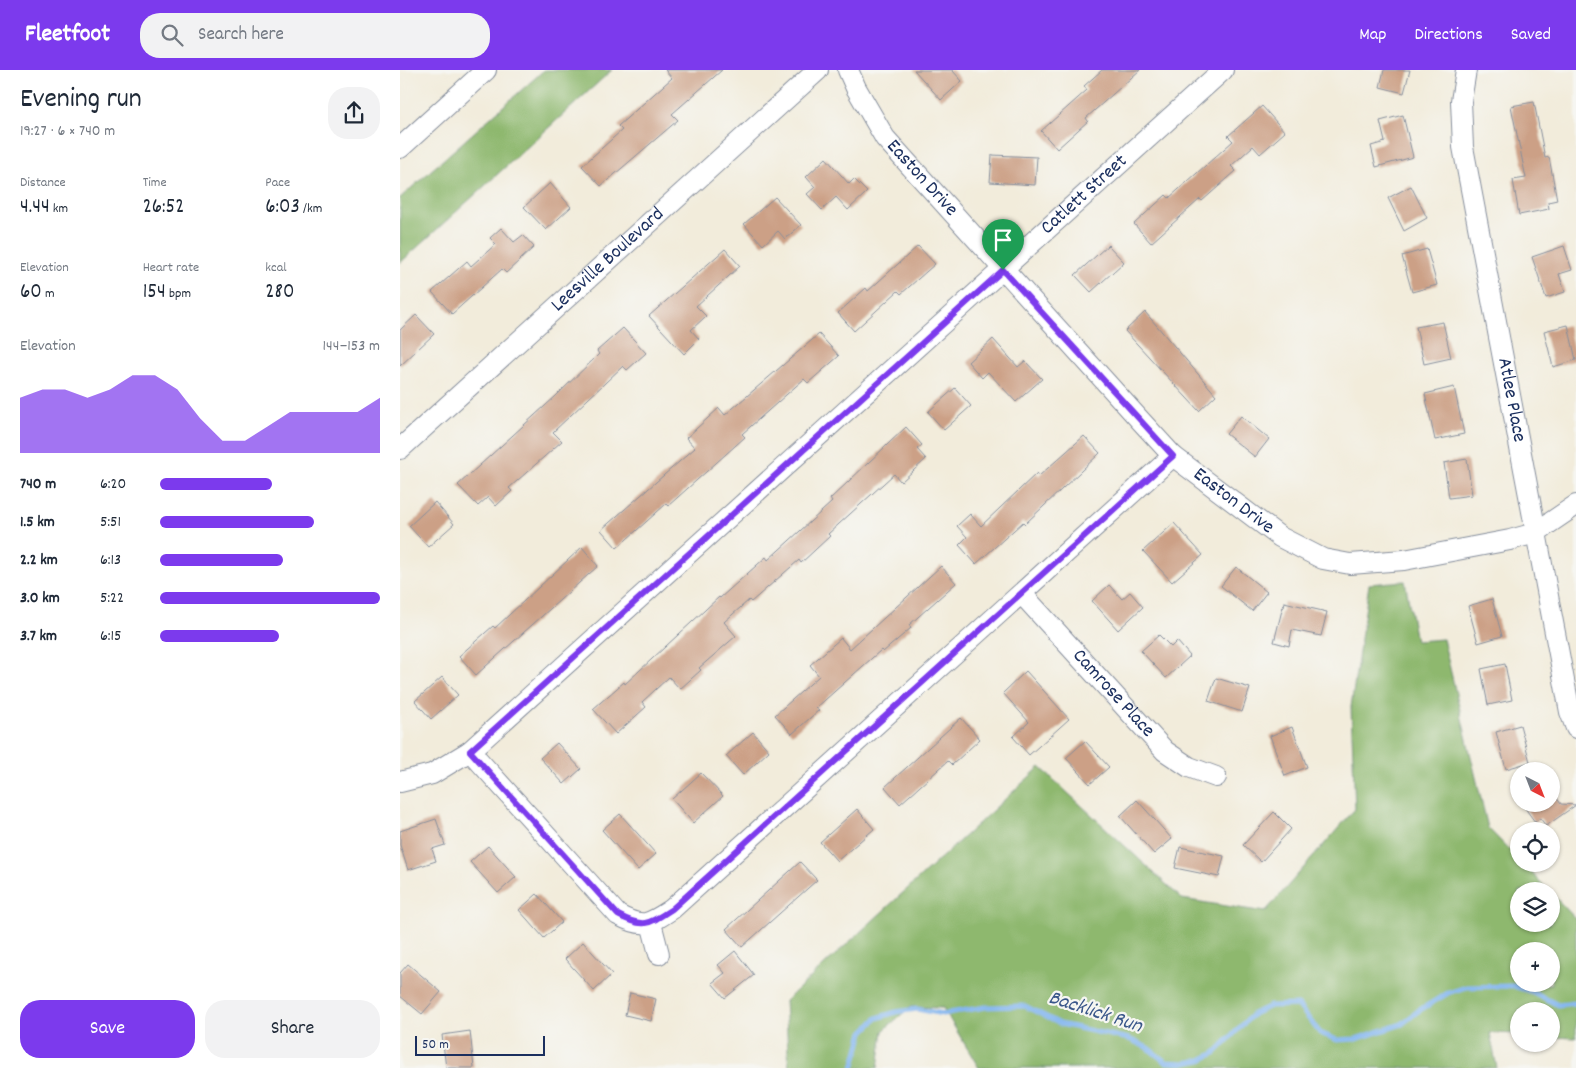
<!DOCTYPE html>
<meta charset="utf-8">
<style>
:root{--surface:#fff;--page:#f2f2f3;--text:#1f2937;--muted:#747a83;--accent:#7c3aed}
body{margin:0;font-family:Dekko,sans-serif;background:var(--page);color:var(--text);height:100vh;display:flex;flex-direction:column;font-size:19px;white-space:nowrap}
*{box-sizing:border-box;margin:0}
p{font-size:16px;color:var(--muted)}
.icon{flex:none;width:28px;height:28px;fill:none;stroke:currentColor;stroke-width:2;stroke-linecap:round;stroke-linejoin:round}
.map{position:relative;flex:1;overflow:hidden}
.panel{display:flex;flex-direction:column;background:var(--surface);width:400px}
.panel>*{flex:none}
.needle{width:32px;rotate:138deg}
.buttons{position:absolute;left:1110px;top:692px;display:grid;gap:10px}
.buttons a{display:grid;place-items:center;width:50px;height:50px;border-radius:50%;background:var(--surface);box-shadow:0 1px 4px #0004;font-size:25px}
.scale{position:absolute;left:15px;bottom:12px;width:130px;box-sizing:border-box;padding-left:5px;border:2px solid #1b2f5e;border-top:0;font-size:14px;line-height:18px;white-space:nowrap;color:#1b2f5e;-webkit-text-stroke:4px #f6f6f2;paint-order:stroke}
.pin{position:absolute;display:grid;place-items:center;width:42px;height:42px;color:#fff;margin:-51px -21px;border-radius:50% 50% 50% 0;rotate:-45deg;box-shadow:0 0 5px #0007}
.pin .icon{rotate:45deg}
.round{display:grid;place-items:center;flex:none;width:52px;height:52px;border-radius:20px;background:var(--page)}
.headline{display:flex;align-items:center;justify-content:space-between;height:85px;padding:0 20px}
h1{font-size:28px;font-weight:600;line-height:38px}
.metrics{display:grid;grid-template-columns:repeat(3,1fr);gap:8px;height:85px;padding:5px 20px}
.metrics div{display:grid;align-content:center}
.metrics b{font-size:21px;font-weight:600}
.metrics small{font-size:14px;font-weight:400}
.metrics p{font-size:14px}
.chart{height:140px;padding:10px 20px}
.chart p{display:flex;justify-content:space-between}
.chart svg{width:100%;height:90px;margin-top:5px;fill:var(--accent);opacity:.7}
.button{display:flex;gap:10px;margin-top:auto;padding:10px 20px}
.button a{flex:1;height:58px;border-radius:20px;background:var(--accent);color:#fff;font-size:20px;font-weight:600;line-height:58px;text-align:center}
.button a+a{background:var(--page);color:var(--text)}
ul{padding:0 20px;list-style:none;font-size:16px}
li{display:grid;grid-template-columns:80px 60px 1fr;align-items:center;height:38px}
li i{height:12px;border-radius:6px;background:var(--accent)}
header{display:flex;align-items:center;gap:30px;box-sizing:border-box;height:70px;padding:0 25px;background:var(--accent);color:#fff}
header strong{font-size:24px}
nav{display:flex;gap:28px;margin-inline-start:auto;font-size:18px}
.search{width:350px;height:45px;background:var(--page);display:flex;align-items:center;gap:12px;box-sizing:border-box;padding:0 18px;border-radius:20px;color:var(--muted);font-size:19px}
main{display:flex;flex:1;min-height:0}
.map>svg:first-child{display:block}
.forest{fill:#8eb86e;stroke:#547466;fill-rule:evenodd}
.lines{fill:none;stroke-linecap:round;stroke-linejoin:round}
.stream{stroke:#82b5ef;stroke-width:5}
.building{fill:#cca086}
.minor-casing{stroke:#868e9c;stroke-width:22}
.minor{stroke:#fff;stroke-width:20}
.route-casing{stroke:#fff;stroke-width:10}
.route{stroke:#7c3aed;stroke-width:6}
.labels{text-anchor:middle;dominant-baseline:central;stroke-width:4.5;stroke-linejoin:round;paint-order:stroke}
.street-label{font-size:20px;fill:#1b2f5e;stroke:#f6f6f2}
.water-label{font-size:21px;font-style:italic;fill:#3a578a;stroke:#f6f6f2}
</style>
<header>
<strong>Fleetfoot</strong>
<div class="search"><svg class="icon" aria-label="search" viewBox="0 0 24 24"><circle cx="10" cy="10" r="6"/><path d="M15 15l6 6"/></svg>Search here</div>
<nav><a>Map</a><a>Directions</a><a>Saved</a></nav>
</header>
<main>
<section class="panel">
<div class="headline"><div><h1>Evening run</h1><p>19:27 · 6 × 740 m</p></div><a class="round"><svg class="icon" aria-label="share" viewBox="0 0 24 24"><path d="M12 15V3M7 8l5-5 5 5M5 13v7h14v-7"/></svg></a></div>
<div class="metrics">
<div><p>Distance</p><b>4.44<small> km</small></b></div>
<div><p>Time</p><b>26:52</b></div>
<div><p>Pace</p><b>6:03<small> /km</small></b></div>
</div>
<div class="metrics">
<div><p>Elevation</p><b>60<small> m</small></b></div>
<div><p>Heart rate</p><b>154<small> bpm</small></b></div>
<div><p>kcal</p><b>280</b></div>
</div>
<div class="chart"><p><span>Elevation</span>144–153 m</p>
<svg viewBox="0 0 160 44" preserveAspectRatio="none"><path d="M0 44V17L10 13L20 13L30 17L40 13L50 6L60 6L70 13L80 27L90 38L100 38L110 31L120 24L130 24L140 24L150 24L160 17V44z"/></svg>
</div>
<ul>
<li><b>740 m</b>6:20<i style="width:51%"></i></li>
<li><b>1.5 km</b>5:51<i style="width:70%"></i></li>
<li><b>2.2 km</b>6:13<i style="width:56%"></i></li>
<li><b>3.0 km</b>5:22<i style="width:100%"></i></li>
<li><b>3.7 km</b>6:15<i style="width:54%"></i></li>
</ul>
<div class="button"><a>Save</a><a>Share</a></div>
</section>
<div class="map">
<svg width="1176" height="998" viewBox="0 0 1176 998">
<rect width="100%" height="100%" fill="#f6f6f2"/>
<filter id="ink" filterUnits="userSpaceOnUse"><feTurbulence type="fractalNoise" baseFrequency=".02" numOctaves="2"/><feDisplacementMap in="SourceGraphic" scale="10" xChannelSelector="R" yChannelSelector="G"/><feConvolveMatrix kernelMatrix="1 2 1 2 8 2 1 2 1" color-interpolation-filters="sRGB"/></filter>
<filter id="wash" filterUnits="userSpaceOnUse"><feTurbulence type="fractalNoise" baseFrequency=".0096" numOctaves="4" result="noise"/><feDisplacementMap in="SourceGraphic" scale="20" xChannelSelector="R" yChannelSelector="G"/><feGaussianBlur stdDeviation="1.12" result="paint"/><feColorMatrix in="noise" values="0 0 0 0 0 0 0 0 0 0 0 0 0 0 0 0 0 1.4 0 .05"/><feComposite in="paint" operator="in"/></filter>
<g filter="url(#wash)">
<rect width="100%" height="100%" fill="#f2ecdb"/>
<!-- forest -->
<g class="forest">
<path d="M144,0H212L0,193V128Z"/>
<path d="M1005,511L1016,571L1043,569L1088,758L1119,790V794H1123L1149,821H1119V854H1151V823L1176,849V968L1151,967V941H1119V964L1090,963L1097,998H579L543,938L510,937L483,961L478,998H389L385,931L640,697L782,829L865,842L955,739L951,637L969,514ZM1119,881H1151V914H1119Z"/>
</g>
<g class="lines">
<!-- stream -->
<path class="stream" d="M453,998L463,962L477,948L496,942L517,939L543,944L586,937L625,936L660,954L729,969L748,978L766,992L785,993L801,990L815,983L853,944L870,936L898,935L920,963L937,970L956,969L1002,954L1018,941L1048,923L1066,917L1113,916L1133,922L1158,935L1176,933"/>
</g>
<g id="blocks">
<!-- building -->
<g class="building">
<path d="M265,0H322L272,44L278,50L201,116L182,96L222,60L218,56L272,8Z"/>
<path d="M514,0H552L562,11L541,30Z"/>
<path d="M702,0H740L686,48L688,51L657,79L641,61L687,20L684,16Z"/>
<path d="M984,0H1010L1004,23L980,17Z"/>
<path d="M1134,32L1145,88L1149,87L1157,130L1148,132L1149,139L1119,145L1113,110L1126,108L1111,36Z"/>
<path d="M862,36L885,62L860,84L853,76L831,96L836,101L802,131L800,129L751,173L734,154L766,125L769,128L833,71L828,66Z"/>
<path d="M1003,45L1013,87L976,97L971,76L985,72L980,51Z"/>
<path d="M592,85L637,87L635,115L590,112Z"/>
<path d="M426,88L449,114L454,109L467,122L448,140L436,127L422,140L407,124L415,117L406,107Z"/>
<path d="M150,113L171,137L146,160L124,137Z"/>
<path d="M1011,116L1027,148L1004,161L988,128Z"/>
<path d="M375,127L401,155L385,169L378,161L363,175L344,154Z"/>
<path d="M101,158L114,172L123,165L134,177L106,203L102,199L52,244L32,222L67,191L71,196L96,174L90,168Z"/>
<path d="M708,175L724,192L691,222L675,205Z"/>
<path d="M518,176L535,194L501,224L498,221L454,261L438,243L466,218L468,221Z"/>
<path d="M1164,176L1172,200L1159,204L1165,222L1146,228L1132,187Z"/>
<path d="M325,179L340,196L296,236L306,246L291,260L299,269L284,284L249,246Z"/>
<path d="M1027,179L1037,215L1012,222L1002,186Z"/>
<path d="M745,242L816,325L799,341L725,261Z"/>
<path d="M16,245L34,264L0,296V260Z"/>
<path d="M1043,252L1051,288L1024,294L1016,257Z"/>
<path d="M1168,255L1176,290L1153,297L1144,261Z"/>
<path d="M223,258L246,283L227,300L223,296L153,362L162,371L109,418L112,421L96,436L88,427L78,436L58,415L156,326L199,284L197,281Z"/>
<path d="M419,264L439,286L408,313L404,309L342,364L345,367L268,436L266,434L217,478L201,460L295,378L286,368L319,338L325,345Z"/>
<path d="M593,269L618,297L625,291L642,309L616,332L588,302L582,308L568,292Z"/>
<path d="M1054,317L1064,364L1035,370L1025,324Z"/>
<path d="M555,318L571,336L544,360L528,342Z"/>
<path d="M841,346L869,369L855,387L826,364Z"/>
<path d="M506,357L522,375L517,379L526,389L501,412L494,404L428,464L430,466L401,493L399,490L351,532L349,530L324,552L336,566L299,598L301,600L280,619L269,607L242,632L246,637L216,664L193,639L224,612L225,614L319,527L320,528L366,487L368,490L432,432L430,429Z"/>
<path d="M684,366L700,383L625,454L623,452L576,494L559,475L567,467L557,456L570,444L581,456L637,403L639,406Z"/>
<path d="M1067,389L1072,425L1049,428L1044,393Z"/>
<path d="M35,432L54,454L28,477L9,456Z"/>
<path d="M774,453L803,485L772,512L743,481Z"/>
<path d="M182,477L198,496L76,605L59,586L93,556L95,558Z"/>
<path d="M541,496L556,513L509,555L511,558L483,582L481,580L416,638L419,640L392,664L375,645L419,606L410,595L441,568L450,579Z"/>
<path d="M836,497L867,522L852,541L821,516Z"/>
<path d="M709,515L722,529L730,522L743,537L718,560L692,531Z"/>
<path d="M1092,529L1102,566L1078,573L1068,536Z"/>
<path d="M884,532L927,542L921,566L892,560L889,576L874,572Z"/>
<path d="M759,565L771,577L777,571L790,586L766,608L741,581Z"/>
<path d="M1105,594L1112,630L1088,635L1081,599Z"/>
<path d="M626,601L669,649L629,685L613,667L629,652L603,623Z"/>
<path d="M42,607L58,625L31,649L15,631Z"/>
<path d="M816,608L850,618L842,642L808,631Z"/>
<path d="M561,648L580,669L552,695L548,691L500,734L485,717Z"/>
<path d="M1120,655L1130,692L1106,699L1096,662Z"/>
<path d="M892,657L907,697L885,706L870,666Z"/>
<path d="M353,662L369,681L343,705L326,686Z"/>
<path d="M685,671L709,697L690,714L666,688Z"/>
<path d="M157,673L181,699L164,714L140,688Z"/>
<path d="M301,703L323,726L293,753L272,729Z"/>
<path d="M1151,720L1161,734L1176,735L1146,756L1140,748L1135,752L1122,734H1151Z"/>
<path d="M737,730L772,769L754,784L720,746Z"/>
<path d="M457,739L474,759L437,791L420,772Z"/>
<path d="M874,742L891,759L861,792L843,775Z"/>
<path d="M220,744L256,784L238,800L202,760Z"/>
<path d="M36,749L45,775L32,779L36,791L8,800L0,775V761Z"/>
<path d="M88,776L116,807L98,823L70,792Z"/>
<path d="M780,777L824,786L819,807L775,798Z"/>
<path d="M400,792L417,810L342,877L326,859Z"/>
<path d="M137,824L162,852L144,868L119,840Z"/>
<path d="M183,872L212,904L194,921L165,889Z"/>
<path d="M335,881L354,905L325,928L312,913L325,903L318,895Z"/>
<path d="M8,894L41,922L22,944L0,926V903Z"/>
<path d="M230,923L256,929L251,951L225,945Z"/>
<path d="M70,961L74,998H46L42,965Z"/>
</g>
</g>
</g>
<g filter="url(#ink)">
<use href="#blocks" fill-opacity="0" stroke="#868e9c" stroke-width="1"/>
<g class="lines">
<!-- minor casing -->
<g class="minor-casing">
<g id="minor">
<path id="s1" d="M448,0L456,18L485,68L740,350L773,386L880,467L923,489L950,494L1004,490L1110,470L1135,463L1176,435"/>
<path id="s2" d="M1066,0L1061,31L1063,77L1170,642L1176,658"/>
<path d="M0,78L86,0"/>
<path id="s3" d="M0,379L418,0"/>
<path id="s4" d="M622,524L765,681L789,697L816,707"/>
<path d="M70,681L218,845C244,859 249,854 272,839L773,386"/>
<path id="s5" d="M0,712L32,704L70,681L823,0"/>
<path d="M251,853L259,884"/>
</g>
</g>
<!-- minor -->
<use href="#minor" class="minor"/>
</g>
</g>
<g class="lines" filter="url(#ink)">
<!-- route casing -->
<g class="route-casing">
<path id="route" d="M603,200L773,386L272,839C249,854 244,859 218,845L70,681Z"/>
</g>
<!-- route -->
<use href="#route" class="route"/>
</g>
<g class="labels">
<!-- street labels -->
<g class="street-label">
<text stroke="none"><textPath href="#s1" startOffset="132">Easton Drive</textPath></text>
<text stroke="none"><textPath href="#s5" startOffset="906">Catlett Street</textPath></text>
<text stroke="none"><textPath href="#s3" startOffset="281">Leesville Boulevard</textPath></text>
<text stroke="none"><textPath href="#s2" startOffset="335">Atlee Place</textPath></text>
<text stroke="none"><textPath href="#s1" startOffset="582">Easton Drive</textPath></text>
<text stroke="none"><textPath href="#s4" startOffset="135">Camrose Place</textPath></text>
</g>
<!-- water labels -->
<g class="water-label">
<text transform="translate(695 943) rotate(18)">Backlick Run</text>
</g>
</g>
</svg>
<div class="buttons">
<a><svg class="needle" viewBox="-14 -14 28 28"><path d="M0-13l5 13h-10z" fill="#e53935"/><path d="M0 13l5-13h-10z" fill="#747a83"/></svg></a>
<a><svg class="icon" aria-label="locate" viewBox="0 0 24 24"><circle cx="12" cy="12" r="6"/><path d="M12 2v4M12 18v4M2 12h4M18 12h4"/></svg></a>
<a><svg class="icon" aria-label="layers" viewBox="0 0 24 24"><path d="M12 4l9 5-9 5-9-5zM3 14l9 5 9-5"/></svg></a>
<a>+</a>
<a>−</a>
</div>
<div class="scale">50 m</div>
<div class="pin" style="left:603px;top:200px;background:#1e9e55"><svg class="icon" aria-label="arrive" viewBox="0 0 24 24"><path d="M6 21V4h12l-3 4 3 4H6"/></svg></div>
</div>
</main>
